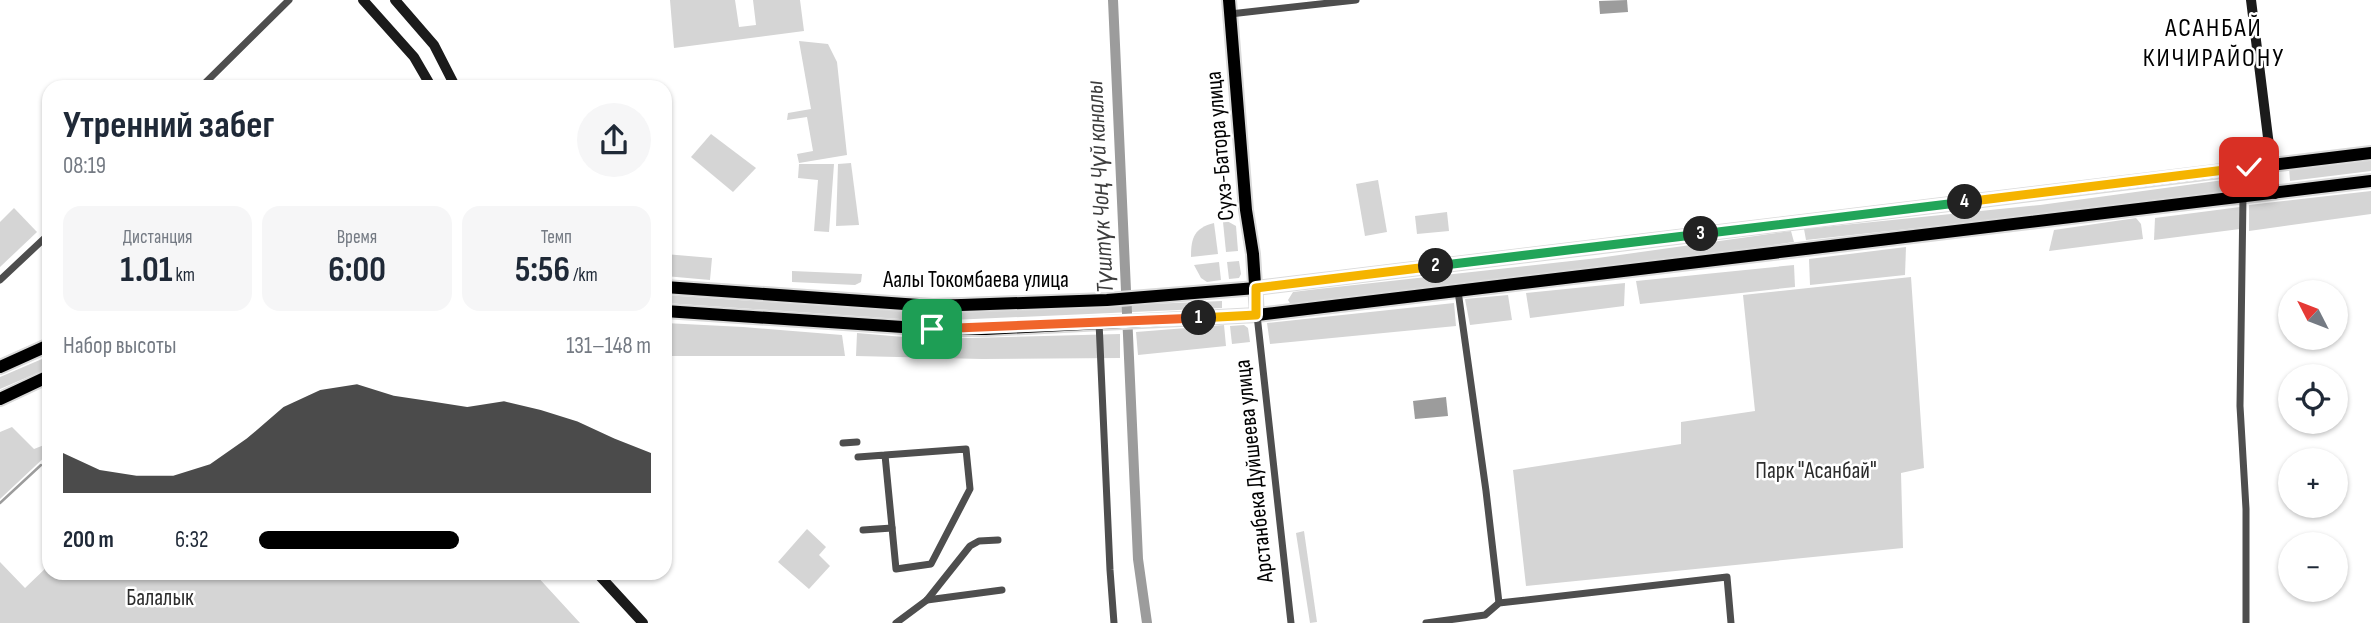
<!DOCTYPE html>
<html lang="ru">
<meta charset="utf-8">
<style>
:root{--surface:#fff;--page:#f6f6f7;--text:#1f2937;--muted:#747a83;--accent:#000}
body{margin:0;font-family:"Sofia Sans Condensed",sans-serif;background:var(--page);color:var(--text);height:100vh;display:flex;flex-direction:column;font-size:26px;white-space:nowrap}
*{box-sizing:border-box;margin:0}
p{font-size:23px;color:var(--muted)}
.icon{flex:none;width:38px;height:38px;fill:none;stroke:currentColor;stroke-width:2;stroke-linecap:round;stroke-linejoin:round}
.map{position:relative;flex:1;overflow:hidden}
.details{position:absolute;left:42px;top:80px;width:630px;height:500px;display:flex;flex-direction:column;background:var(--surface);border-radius:21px;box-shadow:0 2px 5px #0004}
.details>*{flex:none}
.needle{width:46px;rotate:312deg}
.controls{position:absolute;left:2278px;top:280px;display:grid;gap:14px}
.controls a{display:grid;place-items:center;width:70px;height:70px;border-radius:50%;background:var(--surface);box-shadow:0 2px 5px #0004;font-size:35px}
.pin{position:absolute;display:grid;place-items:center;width:60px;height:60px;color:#fff;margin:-30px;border-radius:14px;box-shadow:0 4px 10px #0006}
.km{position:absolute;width:35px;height:35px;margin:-18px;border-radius:50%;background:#222;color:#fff;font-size:19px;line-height:35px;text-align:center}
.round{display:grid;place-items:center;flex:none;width:74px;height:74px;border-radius:37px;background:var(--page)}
.headline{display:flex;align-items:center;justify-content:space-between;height:119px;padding:0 21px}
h1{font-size:38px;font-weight:700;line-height:52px}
.metrics{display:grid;grid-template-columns:repeat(3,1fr);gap:10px;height:119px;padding:7px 21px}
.metrics div{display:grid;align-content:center;border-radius:18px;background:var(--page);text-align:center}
.metrics b{font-size:35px;font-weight:700}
.metrics small{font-size:19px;font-weight:400}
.metrics p{font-size:19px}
.chart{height:196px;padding:14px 21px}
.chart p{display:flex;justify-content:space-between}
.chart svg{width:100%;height:126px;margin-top:7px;fill:var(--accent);opacity:.7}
ul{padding:0 21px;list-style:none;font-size:23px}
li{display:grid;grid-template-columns:112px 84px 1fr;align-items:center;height:52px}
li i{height:18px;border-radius:9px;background:var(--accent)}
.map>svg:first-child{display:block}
.green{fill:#d5d5d5}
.water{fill:#9c9c9c}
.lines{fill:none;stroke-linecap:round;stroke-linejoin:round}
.stream{stroke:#9c9c9c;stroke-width:2.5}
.canal{stroke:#9c9c9c;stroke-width:10}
.primary-casing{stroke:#dbdbdb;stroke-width:16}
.street{stroke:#4e4e4e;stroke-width:7}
.secondary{stroke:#1b1b1b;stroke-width:10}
.primary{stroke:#000;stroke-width:12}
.split-1-casing{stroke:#fff;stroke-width:14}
.split-2-casing{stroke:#fff;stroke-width:14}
.split-3-casing{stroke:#fff;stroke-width:14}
.split-4-casing{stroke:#fff;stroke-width:14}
.split-5-casing{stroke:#fff;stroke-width:14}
.split-1{stroke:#f0652b;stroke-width:9}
.split-2{stroke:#f5b400;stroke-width:9}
.split-3{stroke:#22a559;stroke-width:9}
.split-4{stroke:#22a559;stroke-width:9}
.split-5{stroke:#f5b400;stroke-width:9}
.labels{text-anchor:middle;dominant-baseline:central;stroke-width:5;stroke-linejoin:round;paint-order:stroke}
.street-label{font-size:23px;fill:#000;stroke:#fff}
.park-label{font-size:23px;fill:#2c2c2c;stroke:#fff}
.water-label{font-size:24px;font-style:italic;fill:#3d3d3d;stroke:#fff}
.quarter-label{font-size:26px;letter-spacing:2px;fill:#000;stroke:#fff}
</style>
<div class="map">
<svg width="2371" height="623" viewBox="0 0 2371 623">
<rect width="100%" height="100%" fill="#fff"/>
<!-- green -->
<g class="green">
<path d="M670,0H735L739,27L756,25L753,0H800L804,31L674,48Z"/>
<path d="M799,41L828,44L837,62L847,155L799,163L797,154L813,151L807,117L787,120L788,113L811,109Z"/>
<path d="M711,134L756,168L733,192L691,157Z"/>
<path d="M2371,158V171L2290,181L2289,168Z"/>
<path d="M851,163L859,225L836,226L838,164Z"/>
<path d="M799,164H834L829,232L814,231L818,180L798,178Z"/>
<path d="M2253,176L2259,177V185L2255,188L2100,208L1806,240L1804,229L2040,205Z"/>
<path d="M1378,180L1387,232L1365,236L1356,184Z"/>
<path d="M2371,191V214L2249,231V205Z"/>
<path d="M2240,207V229L2154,240L2155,218Z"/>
<path d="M14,208L37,232L0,267V222Z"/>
<path d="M1447,212L1449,231L1417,234L1415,216Z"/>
<path d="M2136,218L2141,224L2143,239L2049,251L2054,230Z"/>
<path d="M1227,221L1236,226L1238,251L1226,252L1223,222Z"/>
<path d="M1214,223L1218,254L1191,257C1191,238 1194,228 1214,223Z"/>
<path d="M1791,231L1794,242L1540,278L1291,305L1288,300L1293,292L1309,290L1598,258Z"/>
<path d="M1906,247L1905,275L1810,285L1809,259Z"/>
<path d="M665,254L712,258L710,280L665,276Z"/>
<path d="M1239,261L1241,274L1239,278L1229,279L1227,262Z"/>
<path d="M1219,262L1221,280L1207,282L1201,278L1194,265Z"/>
<path d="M1794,265L1795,287L1640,304L1636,281Z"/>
<path d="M792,271L862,274L861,282L855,285L792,282Z"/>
<path d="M1911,277L1924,468L1901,473L1903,548L1526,586L1513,470L1681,444V422L1755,411L1743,295Z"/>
<path d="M1625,283L1624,306L1530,318L1526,293Z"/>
<path d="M665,295L933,313L1222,301V308L929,321L665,303Z"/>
<path d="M1508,295L1512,320L1470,325L1465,299Z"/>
<path d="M1454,303L1456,326L1270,344L1267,323Z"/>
<path d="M665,323L743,327L842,335L845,356H665Z"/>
<path d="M1224,325L1226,346L1138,355L1136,332Z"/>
<path d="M1244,325L1248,328L1250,342L1232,344L1230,326Z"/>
<path d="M857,333L927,339L1120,334V358L982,359L856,356Z"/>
<path d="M49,356V368L0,389V377Z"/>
<path d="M12,427L34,449L49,443V453L0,499V432Z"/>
<path d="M807,529L826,547L819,555L830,566L809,589L778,562Z"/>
<path d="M1304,531L1317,622L1310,623L1296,533Z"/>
<path d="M0,562L25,588L49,565V574H535L580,623H0Z"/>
</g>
<!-- water -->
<g class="water">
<path d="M1627,0L1628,12L1600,14L1599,1Z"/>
<path d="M1446,397L1448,416L1415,419L1413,401Z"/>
</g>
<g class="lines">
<!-- stream -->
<path class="stream" d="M0,503L41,465"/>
<!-- canal -->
<path class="canal" d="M1113,0L1138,559L1147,623"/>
<!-- primary casing -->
<g class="primary-casing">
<g id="primary">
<path d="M1229,0L1246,210L1253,254L1257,315"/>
<path d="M665,287L933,306L1107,300L1256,288L2371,153"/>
<path d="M665,311L932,329H986L1257,315L2371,181"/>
<path d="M0,367L49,345"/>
<path d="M0,399L49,376"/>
</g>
</g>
<!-- street -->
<g class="street">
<path d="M1230,14L1356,0"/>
<path d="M200,88L289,0"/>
<path d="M2243,197L2240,406L2246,509V623"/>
<path d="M0,280L49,234"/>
<path d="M1458,291L1486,491L1499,603"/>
<path d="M1257,315L1291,623"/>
<path d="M1099,322L1110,570L1114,623"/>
<path d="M843,443L857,442"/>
<path d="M858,457L966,449L970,489L931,564L896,569L885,455"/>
<path d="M863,530L892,528"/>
<path d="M927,600L1002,590"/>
<path d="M896,623L927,600L970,546L979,541L998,540"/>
<path d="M1426,623L1485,615L1499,603L1727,577L1731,623"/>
</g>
<!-- secondary -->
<g class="secondary">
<path d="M363,0L414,57L432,88"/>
<path d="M395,0L434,45L456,88"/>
<path d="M2251,0L2275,194"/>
<path d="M598,574L643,623"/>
</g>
<!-- primary -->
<use href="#primary" class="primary"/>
</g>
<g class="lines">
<!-- split-1 casing -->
<g class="split-1-casing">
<path id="split-1" d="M932,329L1199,318"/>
</g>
<!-- split-2 casing -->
<g class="split-2-casing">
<path id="split-2" d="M1199,318L1256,315V288L1436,266"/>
</g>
<!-- split-3 casing -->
<g class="split-3-casing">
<path id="split-3" d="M1436,266L1701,234"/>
</g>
<!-- split-4 casing -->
<g class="split-4-casing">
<path id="split-4" d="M1701,234L1965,202"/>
</g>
<!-- split-5 casing -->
<g class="split-5-casing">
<path id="split-5" d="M1965,202L2249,167"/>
</g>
<!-- split-1 -->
<use href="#split-1" class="split-1"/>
<!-- split-2 -->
<use href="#split-2" class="split-2"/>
<!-- split-3 -->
<use href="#split-3" class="split-3"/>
<!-- split-4 -->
<use href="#split-4" class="split-4"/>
<!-- split-5 -->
<use href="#split-5" class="split-5"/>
</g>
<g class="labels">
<!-- street labels -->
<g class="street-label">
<text transform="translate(1220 146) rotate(-95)">Сухэ-Батора улица</text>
<text x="976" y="280">Аалы Токомбаева улица</text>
<text transform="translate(1254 471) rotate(-96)">Арстанбека Дуйшеева улица</text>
</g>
<!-- park labels -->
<g class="park-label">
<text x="1816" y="471">Парк "Асанбай"</text>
<text x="160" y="598">Балалык</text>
</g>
<!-- water labels -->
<g class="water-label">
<text transform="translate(1100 187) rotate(-93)">Түштүк Чоң Чүй каналы</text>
</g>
<!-- quarter labels -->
<g class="quarter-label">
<text x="2214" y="28">АСАНБАЙ<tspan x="2214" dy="30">КИЧИРАЙОНУ</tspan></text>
</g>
</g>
</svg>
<div class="controls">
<a><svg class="needle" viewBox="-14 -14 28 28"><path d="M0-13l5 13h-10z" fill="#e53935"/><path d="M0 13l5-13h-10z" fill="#747a83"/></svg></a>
<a><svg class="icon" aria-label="locate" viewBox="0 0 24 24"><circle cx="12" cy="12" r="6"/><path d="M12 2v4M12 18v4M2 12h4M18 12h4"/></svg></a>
<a>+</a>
<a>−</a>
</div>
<div class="pin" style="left:932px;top:329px;background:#1e9e55"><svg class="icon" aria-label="arrive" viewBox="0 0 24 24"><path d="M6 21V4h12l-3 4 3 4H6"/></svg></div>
<div class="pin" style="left:2249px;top:167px;background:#d93025"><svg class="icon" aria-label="check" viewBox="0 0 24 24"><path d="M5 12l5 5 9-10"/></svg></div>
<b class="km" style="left:1199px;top:318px">1</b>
<b class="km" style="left:1436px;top:266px">2</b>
<b class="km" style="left:1701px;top:234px">3</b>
<b class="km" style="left:1965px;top:202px">4</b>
<section class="details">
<div class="headline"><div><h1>Утренний забег</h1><p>08:19</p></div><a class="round"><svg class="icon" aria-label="share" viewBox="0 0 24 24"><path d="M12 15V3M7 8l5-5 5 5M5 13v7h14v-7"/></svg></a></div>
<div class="metrics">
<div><p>Дистанция</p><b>1.01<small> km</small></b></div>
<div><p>Время</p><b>6:00</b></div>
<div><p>Темп</p><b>5:56<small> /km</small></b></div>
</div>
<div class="chart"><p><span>Набор высоты</span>131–148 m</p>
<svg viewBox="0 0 160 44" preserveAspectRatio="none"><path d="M0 44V30L10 36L20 38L30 38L40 34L50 25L60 14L70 8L80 6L90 10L100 12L110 14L120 12L130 15L140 19L150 25L160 30V44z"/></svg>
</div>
<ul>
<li><b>200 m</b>6:32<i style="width:51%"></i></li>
</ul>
</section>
</div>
